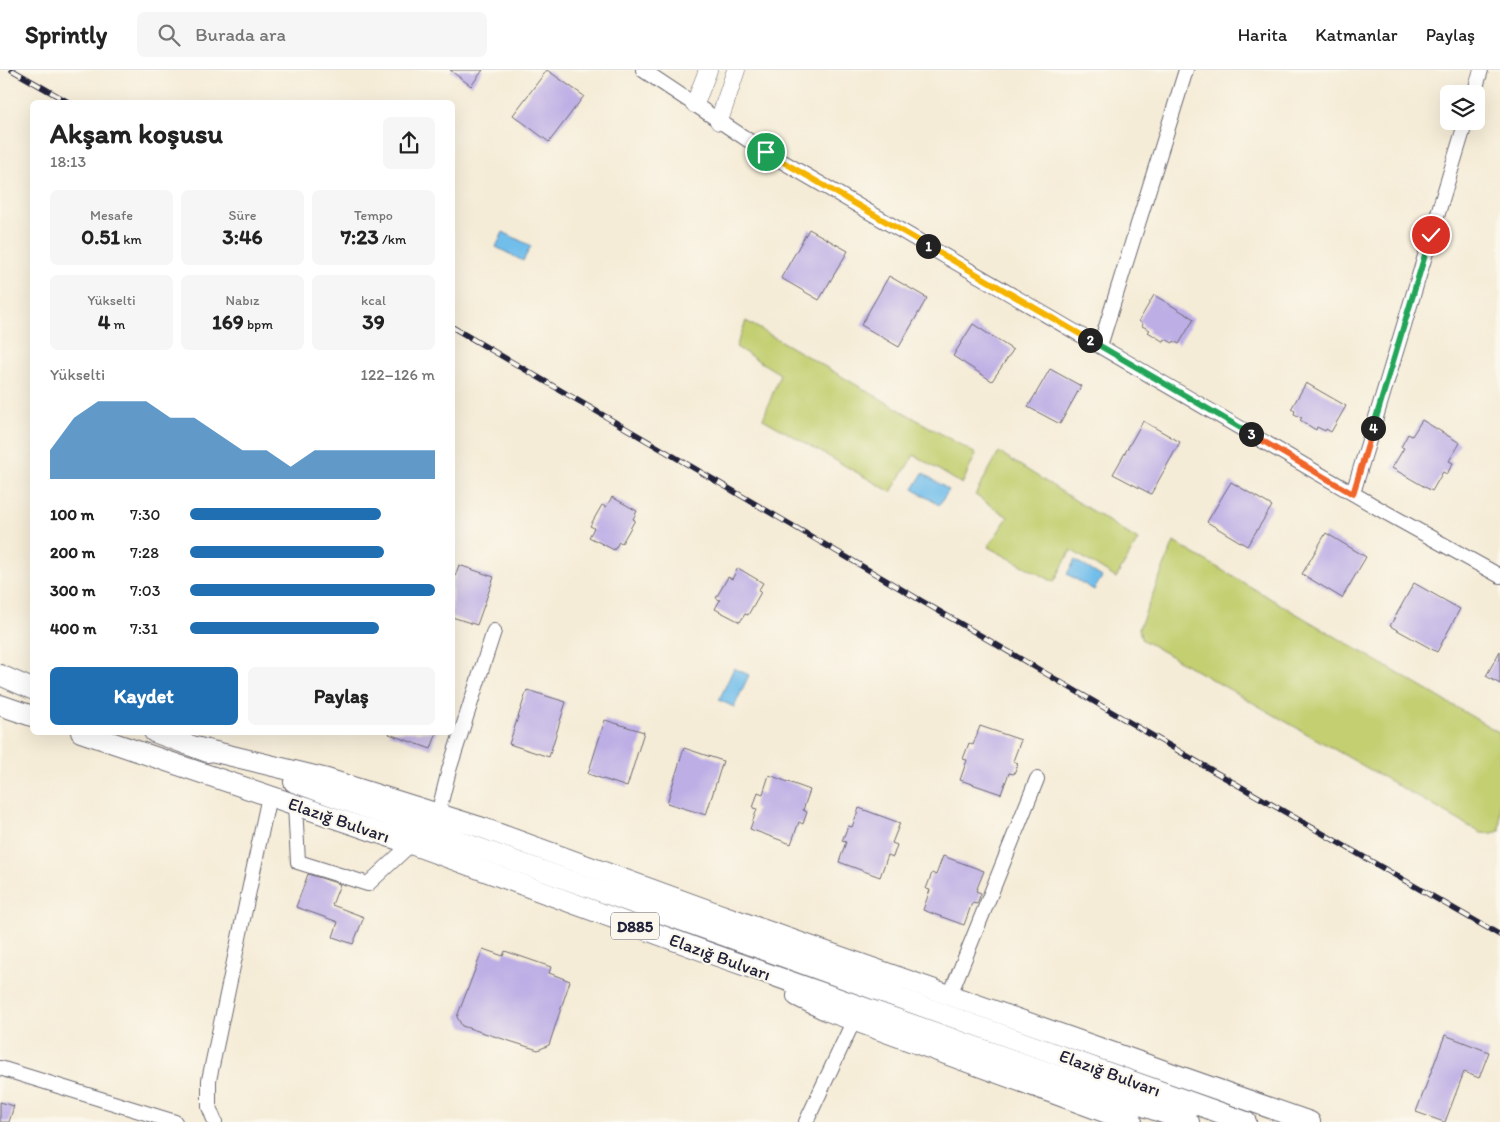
<!DOCTYPE html>
<html lang="tr">
<meta charset="utf-8">
<style>
:root{--surface:#fff;--page:#f6f6f6;--text:#222;--muted:#767676;--line:#e0e0e0;--accent:#1f6fb2}
body{margin:0;font-family:Itim,sans-serif;background:var(--page);color:var(--text);height:100vh;display:flex;flex-direction:column;font-size:19px;white-space:nowrap}
*{box-sizing:border-box;margin:0}
p{font-size:16px;color:var(--muted)}
.icon{flex:none;width:28px;height:28px;fill:none;stroke:currentColor;stroke-width:2;stroke-linecap:round;stroke-linejoin:round}
.map{position:relative;flex:1;overflow:hidden}
.sheet{position:absolute;left:30px;top:30px;width:425px;height:635px;display:flex;flex-direction:column;background:var(--surface);border-radius:8px;box-shadow:0 5px 20px #0002}
.sheet>*{flex:none}
.fabs{position:absolute;left:1440px;top:15px;display:grid;gap:10px}
.fabs a{display:grid;place-items:center;width:45px;height:45px;border-radius:8px;background:var(--surface);box-shadow:0 5px 20px #0002;font-size:25px}
.pin{position:absolute;display:grid;place-items:center;width:42px;height:42px;color:#fff;margin:-21px;border:2px solid #fff;border-radius:50%;box-shadow:0 1px 5px #0007}
.km{position:absolute;width:25px;height:25px;margin:-12px;border-radius:50%;background:#222;color:#fff;font-size:14px;line-height:25px;text-align:center}
.round{display:grid;place-items:center;flex:none;width:52px;height:52px;border-radius:8px;background:var(--page)}
.headline{display:flex;align-items:center;justify-content:space-between;height:85px;padding:0 20px}
h1{font-size:28px;font-weight:700;line-height:38px}
.metrics{display:grid;grid-template-columns:repeat(3,1fr);gap:8px;height:85px;padding:5px 20px}
.metrics div{display:grid;align-content:center;border-radius:8px;background:var(--page);text-align:center}
.metrics b{font-size:21px;font-weight:700}
.metrics small{font-size:14px;font-weight:400}
.metrics p{font-size:14px}
.chart{height:140px;padding:10px 20px}
.chart p{display:flex;justify-content:space-between}
.chart svg{width:100%;height:90px;margin-top:5px;fill:var(--accent);opacity:.7}
.button{display:flex;gap:10px;margin-top:auto;padding:10px 20px}
.button a{flex:1;height:58px;border-radius:8px;background:var(--accent);color:#fff;font-size:20px;font-weight:700;line-height:58px;text-align:center}
.button a+a{background:var(--page);color:var(--text)}
ul{padding:0 20px;list-style:none;font-size:16px}
li{display:grid;grid-template-columns:80px 60px 1fr;align-items:center;height:38px}
li i{height:12px;border-radius:6px;background:var(--accent)}
header{display:flex;align-items:center;gap:30px;box-sizing:border-box;height:70px;padding:0 25px;background:var(--surface);border-bottom:1px solid var(--line)}
header strong{font-size:24px}
nav{display:flex;gap:28px;margin-inline-start:auto;font-size:18px}
.search{width:350px;height:45px;background:var(--page);display:flex;align-items:center;gap:12px;box-sizing:border-box;padding:0 18px;border-radius:8px;color:var(--muted);font-size:19px}
.map>svg:first-child{display:block}
.green{fill:#c3cf71;stroke:#727856}
.water{fill:#71beeb;stroke:#4a7093}
.building{fill:#bdaee5}
.lines{fill:none;stroke-linecap:round;stroke-linejoin:round}
.minor-casing{stroke:#6c6972;stroke-width:16}
.major-casing{stroke:#6c6972;stroke-width:19}
.highway-casing{stroke:#6c6972;stroke-width:22}
.minor{stroke:#fff;stroke-width:14}
.major{stroke:#fff;stroke-width:18}
.highway{stroke:#fff;stroke-width:20}
.rail-casing{stroke:#22223b;stroke-width:5.5}
.rail{stroke:#fbf7ec;stroke-width:4;stroke-dasharray:11;stroke-linecap:butt}
.split-1-casing{stroke:#fff;stroke-width:10}
.split-2-casing{stroke:#fff;stroke-width:10}
.split-3-casing{stroke:#fff;stroke-width:10}
.split-4-casing{stroke:#fff;stroke-width:10}
.split-5-casing{stroke:#fff;stroke-width:10}
.split-1{stroke:#f5b400;stroke-width:6}
.split-2{stroke:#f5b400;stroke-width:6}
.split-3{stroke:#22a559;stroke-width:6}
.split-4{stroke:#f0652b;stroke-width:6}
.split-5{stroke:#22a559;stroke-width:6}
.labels{text-anchor:middle;dominant-baseline:central;stroke-width:4.5;stroke-linejoin:round;paint-order:stroke}
.shield{fill:#fbf7ec;stroke:#636270;stroke-width:1}
.shield-label{font-size:16px;font-weight:bold;fill:#22223b}
.street-label{font-size:18px;fill:#22223b;stroke:#fbf7ec}
</style>
<header>
<strong>Sprintly</strong>
<div class="search"><svg class="icon" aria-label="search" viewBox="0 0 24 24"><circle cx="10" cy="10" r="6"/><path d="M15 15l6 6"/></svg>Burada ara</div>
<nav><a>Harita</a><a>Katmanlar</a><a>Paylaş</a></nav>
</header>
<div class="map">
<svg width="1500" height="1052" viewBox="0 0 1500 1052">
<rect width="100%" height="100%" fill="#fbf7ec"/>
<filter id="ink" filterUnits="userSpaceOnUse"><feTurbulence type="fractalNoise" baseFrequency=".02" numOctaves="2"/><feDisplacementMap in="SourceGraphic" scale="10" xChannelSelector="R" yChannelSelector="G"/><feConvolveMatrix kernelMatrix="1 2 1 2 8 2 1 2 1" color-interpolation-filters="sRGB"/></filter>
<filter id="wash" filterUnits="userSpaceOnUse"><feTurbulence type="fractalNoise" baseFrequency=".0096" numOctaves="4" result="noise"/><feDisplacementMap in="SourceGraphic" scale="20" xChannelSelector="R" yChannelSelector="G"/><feGaussianBlur stdDeviation="1.12" result="paint"/><feColorMatrix in="noise" values="0 0 0 0 0 0 0 0 0 0 0 0 0 0 0 0 0 1.4 0 .05"/><feComposite in="paint" operator="in"/></filter>
<g filter="url(#wash)">
<rect width="100%" height="100%" fill="#f5ecd7"/>
<!-- green -->
<g class="green">
<path d="M746,251L976,384L962,414L914,385L891,422L763,349L780,304L736,277Z"/>
<path d="M999,382L1138,470L1116,508L1071,480L1054,512L988,477L1008,447L975,425Z"/>
<path d="M1174,472L1500,663V760L1493,764L1481,763L1141,569L1139,558Z"/>
</g>
<!-- water -->
<g class="water">
<path d="M503,162L531,176L523,191L496,177Z"/>
<path d="M923,403L949,420L939,435L913,419Z"/>
<path d="M1075,490L1102,507L1094,520L1067,504Z"/>
<path d="M734,598L749,605L734,637L719,630Z"/>
</g>
<g id="blocks">
<!-- building -->
<g class="building">
<path d="M450,0H483L471,16Z"/>
<path d="M547,0L584,26L549,72L513,45Z"/>
<path d="M809,159L848,181L819,230L781,208Z"/>
<path d="M889,206L927,228L899,277L861,255Z"/>
<path d="M1154,225L1194,249L1179,274L1174,271L1173,273L1165,269L1164,272L1148,262L1150,260L1142,256L1143,254L1139,251Z"/>
<path d="M973,254L1013,280L992,311L953,286Z"/>
<path d="M1050,299L1081,316L1060,354L1028,337Z"/>
<path d="M1306,313L1346,336L1331,362L1326,359L1325,361L1317,357L1316,360L1300,350L1302,348L1294,344L1295,341L1291,339Z"/>
<path d="M1422,350L1460,373L1449,391L1453,393L1447,404L1443,402L1432,421L1392,398L1404,378L1401,377L1408,364L1412,366Z"/>
<path d="M1143,351L1180,372L1151,424L1113,404Z"/>
<path d="M1231,412L1272,436L1247,476L1207,452Z"/>
<path d="M612,427L637,441L633,449L635,450L622,473L619,472L614,480L589,467L594,458L590,456L602,435L606,437Z"/>
<path d="M1326,463L1366,487L1342,528L1302,504Z"/>
<path d="M459,495L494,507L477,555L452,547V515Z"/>
<path d="M738,498L763,513L758,521L761,522L748,545L745,544L740,552L715,539L720,530L716,528L728,507L732,509Z"/>
<path d="M1414,513L1460,539L1437,582L1390,556Z"/>
<path d="M1500,581V614L1486,606Z"/>
<path d="M527,620L566,632L549,687L509,674Z"/>
<path d="M605,650L644,662L627,717L588,704Z"/>
<path d="M980,656L1021,670L1013,691L1018,693L1014,704L1009,703L1001,724L960,710L967,690L963,689L969,673L973,675Z"/>
<path d="M390,662H437L431,679L389,664Z"/>
<path d="M684,678L723,691L706,745L667,733Z"/>
<path d="M769,705L810,720L803,740L807,742L803,754L799,752L791,774L750,759L757,739L753,738L758,722L763,724Z"/>
<path d="M859,738L900,753L892,773L897,775L893,787L888,785L880,807L839,792L846,772L842,771L848,756L852,757Z"/>
<path d="M943,786L984,801L976,821L981,823L977,834L972,833L964,855L923,840L930,820L926,819L932,803L936,805Z"/>
<path d="M308,804L340,814L332,835L364,847L353,874L333,867L338,852L296,837Z"/>
<path d="M483,879L503,886L505,881L551,897L549,903L570,911L549,975L538,980L462,956L457,947Z"/>
<path d="M1445,965L1489,982L1479,1008L1464,1002L1445,1052H1444L1416,1042Z"/>
<path d="M0,1032L14,1036L9,1052H0Z"/>
</g>
</g>
</g>
<g filter="url(#ink)">
<use href="#blocks" fill-opacity="0" stroke="#6c6972" stroke-width="1"/>
<g class="lines">
<!-- minor casing -->
<g class="minor-casing">
<g id="minor">
<path d="M643,0L766,82L1383,441L1500,506"/>
<path d="M1474,24L1481,0"/>
<path d="M1100,276L1186,0"/>
<path d="M1353,423L1466,51"/>
<path d="M295,735L298,792L368,814L411,774"/>
<path d="M438,744L449,700L494,561"/>
<path d="M950,925L1037,709"/>
<path d="M0,998L175,1052"/>
<path d="M215,1052L209,1037V1010L269,726"/>
<path d="M806,1052L854,950"/>
</g>
</g>
<!-- major casing -->
<g class="major-casing">
<g id="major">
<path d="M695,34L708,0"/>
<path d="M719,51L736,0"/>
</g>
</g>
<!-- highway casing -->
<g class="highway-casing">
<g id="highway">
<path d="M0,605L32,619"/>
<path d="M0,635L32,646"/>
<path d="M81,662L411,774L712,884L1189,1052"/>
<path d="M154,662L208,682"/>
<path d="M195,677L327,709L483,758L716,843L1310,1052"/>
<path d="M294,712L1246,1052"/>
<path d="M797,926L828,941L1132,1052"/>
</g>
</g>
<!-- minor -->
<use href="#minor" class="minor"/>
<!-- major -->
<use href="#major" class="major"/>
<!-- highway -->
<use href="#highway" class="highway"/>
<!-- rail casing -->
<g class="rail-casing">
<g id="rail">
<path d="M12,0L68,32"/>
<path d="M452,257L1201,694L1500,865"/>
</g>
</g>
<!-- rail -->
<use href="#rail" class="rail"/>
</g>
</g>
<g class="lines" filter="url(#ink)">
<!-- split-1 casing -->
<g class="split-1-casing">
<path id="split-1" d="M766,82L928,176"/>
</g>
<!-- split-2 casing -->
<g class="split-2-casing">
<path id="split-2" d="M928,176L1090,270"/>
</g>
<!-- split-3 casing -->
<g class="split-3-casing">
<path id="split-3" d="M1090,270L1251,364"/>
</g>
<!-- split-4 casing -->
<g class="split-4-casing">
<path id="split-4" d="M1251,364L1353,424L1373,358"/>
</g>
<!-- split-5 casing -->
<g class="split-5-casing">
<path id="split-5" d="M1373,358L1431,165"/>
</g>
<!-- split-1 -->
<use href="#split-1" class="split-1"/>
<!-- split-2 -->
<use href="#split-2" class="split-2"/>
<!-- split-3 -->
<use href="#split-3" class="split-3"/>
<!-- split-4 -->
<use href="#split-4" class="split-4"/>
<!-- split-5 -->
<use href="#split-5" class="split-5"/>
</g>
<g class="labels">
<!-- shield labels -->
<rect class="shield" x="611" y="842.5" width="48" height="27" rx="4"/>
<g class="shield-label">
<text x="635" y="856">D885</text>
</g>
<!-- street labels -->
<g class="street-label">
<text transform="translate(339 750) rotate(19)">Elazığ Bulvarı</text>
<text transform="translate(720 887) rotate(20)">Elazığ Bulvarı</text>
<text transform="translate(1110 1003) rotate(20)">Elazığ Bulvarı</text>
</g>
</g>
</svg>
<div class="fabs">
<a><svg class="icon" aria-label="layers" viewBox="0 0 24 24"><path d="M12 4l9 5-9 5-9-5zM3 14l9 5 9-5"/></svg></a>
</div>
<div class="pin" style="left:766px;top:82px;background:#1e9e55"><svg class="icon" aria-label="arrive" viewBox="0 0 24 24"><path d="M6 21V4h12l-3 4 3 4H6"/></svg></div>
<div class="pin" style="left:1431px;top:165px;background:#d93025"><svg class="icon" aria-label="check" viewBox="0 0 24 24"><path d="M5 12l5 5 9-10"/></svg></div>
<b class="km" style="left:928px;top:176px">1</b>
<b class="km" style="left:1090px;top:270px">2</b>
<b class="km" style="left:1251px;top:364px">3</b>
<b class="km" style="left:1373px;top:358px">4</b>
<section class="sheet">
<div class="headline"><div><h1>Akşam koşusu</h1><p>18:13</p></div><a class="round"><svg class="icon" aria-label="share" viewBox="0 0 24 24"><path d="M12 15V3M7 8l5-5 5 5M5 13v7h14v-7"/></svg></a></div>
<div class="metrics">
<div><p>Mesafe</p><b>0.51<small> km</small></b></div>
<div><p>Süre</p><b>3:46</b></div>
<div><p>Tempo</p><b>7:23<small> /km</small></b></div>
</div>
<div class="metrics">
<div><p>Yükselti</p><b>4<small> m</small></b></div>
<div><p>Nabız</p><b>169<small> bpm</small></b></div>
<div><p>kcal</p><b>39</b></div>
</div>
<div class="chart"><p><span>Yükselti</span>122–126 m</p>
<svg viewBox="0 0 160 44" preserveAspectRatio="none"><path d="M0 44V30L10 14L20 6L30 6L40 6L50 14L60 14L70 22L80 30L90 30L100 38L110 30L120 30L130 30L140 30L150 30L160 30V44z"/></svg>
</div>
<ul>
<li><b>100 m</b>7:30<i style="width:78%"></i></li>
<li><b>200 m</b>7:28<i style="width:79%"></i></li>
<li><b>300 m</b>7:03<i style="width:100%"></i></li>
<li><b>400 m</b>7:31<i style="width:77%"></i></li>
</ul>
<div class="button"><a>Kaydet</a><a>Paylaş</a></div>
</section>
</div>
